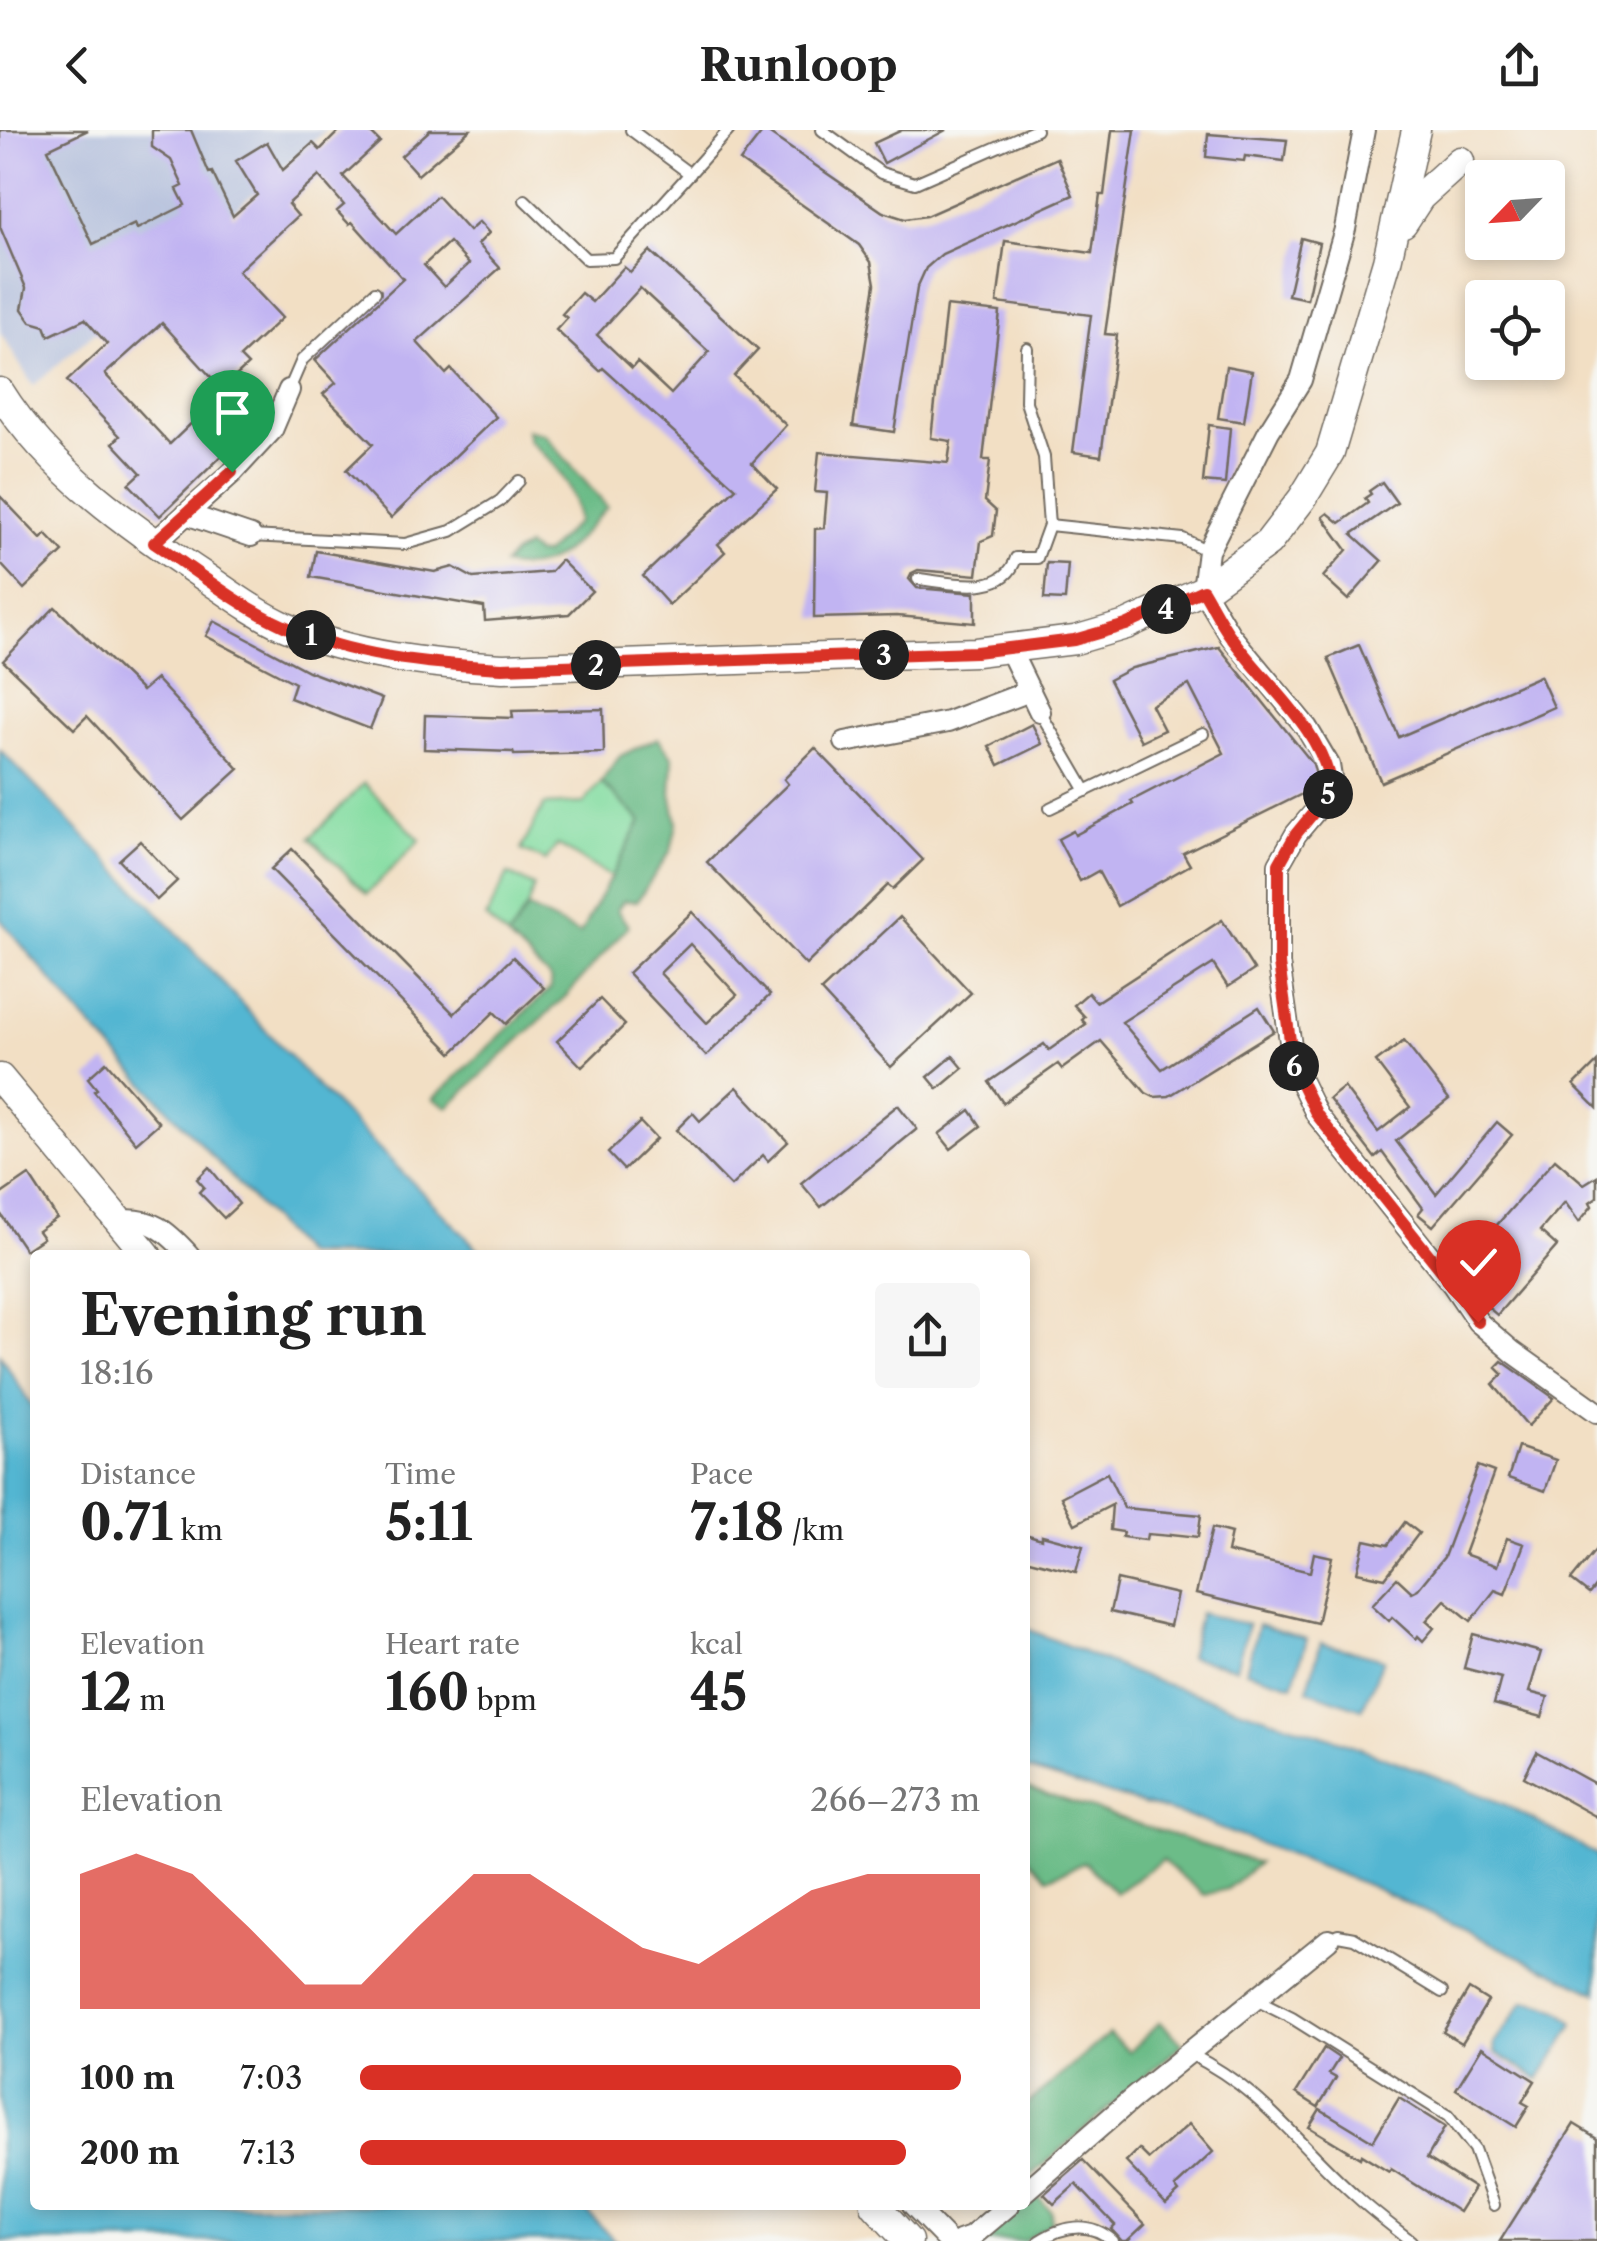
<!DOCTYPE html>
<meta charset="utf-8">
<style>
:root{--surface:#fff;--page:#f6f6f6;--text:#222;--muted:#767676;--accent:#d93025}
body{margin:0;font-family:"Libre Caslon Text",serif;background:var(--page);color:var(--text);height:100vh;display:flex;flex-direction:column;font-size:38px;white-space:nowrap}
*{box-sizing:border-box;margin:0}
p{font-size:32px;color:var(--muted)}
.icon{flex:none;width:55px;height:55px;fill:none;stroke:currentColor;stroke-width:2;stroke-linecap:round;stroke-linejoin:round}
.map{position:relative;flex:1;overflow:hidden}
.side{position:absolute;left:30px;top:1120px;width:1000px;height:960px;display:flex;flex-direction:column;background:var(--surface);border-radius:10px;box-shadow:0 5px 15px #0003}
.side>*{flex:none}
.needle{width:65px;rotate:245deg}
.buttons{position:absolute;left:1465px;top:30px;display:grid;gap:20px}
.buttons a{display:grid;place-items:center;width:100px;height:100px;border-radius:10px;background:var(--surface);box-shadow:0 5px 15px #0003;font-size:50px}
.pin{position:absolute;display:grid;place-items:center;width:85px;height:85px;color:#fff;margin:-102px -42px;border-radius:50% 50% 50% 0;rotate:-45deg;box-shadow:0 0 10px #0007}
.pin .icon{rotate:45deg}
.km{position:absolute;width:50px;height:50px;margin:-25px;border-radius:50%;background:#222;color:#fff;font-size:28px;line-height:50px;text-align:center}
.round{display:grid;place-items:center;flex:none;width:105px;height:105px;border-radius:10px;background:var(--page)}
.head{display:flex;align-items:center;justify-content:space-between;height:170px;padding:0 50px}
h1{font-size:55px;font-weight:700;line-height:75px}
.metrics{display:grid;grid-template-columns:repeat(3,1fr);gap:15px;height:170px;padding:10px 50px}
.metrics div{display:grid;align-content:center}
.metrics b{font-size:50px;font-weight:700}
.metrics small{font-size:28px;font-weight:400}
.metrics p{font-size:28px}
.chart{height:280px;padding:20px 50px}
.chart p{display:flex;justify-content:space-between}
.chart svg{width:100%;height:180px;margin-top:10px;fill:var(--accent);opacity:.7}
ul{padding:0 50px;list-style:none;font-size:32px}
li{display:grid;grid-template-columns:160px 120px 1fr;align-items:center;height:75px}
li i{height:25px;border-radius:12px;background:var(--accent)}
header{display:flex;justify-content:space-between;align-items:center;height:130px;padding:0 50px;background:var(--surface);font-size:45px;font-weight:700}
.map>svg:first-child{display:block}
.industrial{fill:#bac4de}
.green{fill:#85dda2;stroke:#588466;stroke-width:2.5}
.forest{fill:#6cbc88;stroke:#4c745a;stroke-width:2.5}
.water{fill:#53b6d2;stroke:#3f707e;stroke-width:2.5}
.building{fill:#c1b4f2;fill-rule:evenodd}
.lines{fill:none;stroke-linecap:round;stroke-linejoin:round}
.lane-casing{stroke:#716a61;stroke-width:14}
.street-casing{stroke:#716a61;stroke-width:24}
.secondary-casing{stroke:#716a61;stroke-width:31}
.lane{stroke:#fff;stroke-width:10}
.street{stroke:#fff;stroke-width:20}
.secondary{stroke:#fff;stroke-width:28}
.route-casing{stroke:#fff;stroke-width:20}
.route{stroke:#d93025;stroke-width:12}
</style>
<header><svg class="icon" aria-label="back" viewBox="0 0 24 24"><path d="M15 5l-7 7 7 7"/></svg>Runloop<svg class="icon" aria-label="share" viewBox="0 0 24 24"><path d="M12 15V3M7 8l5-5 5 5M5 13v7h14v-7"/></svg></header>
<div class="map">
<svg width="1597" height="2111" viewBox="0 0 1597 2111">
<rect width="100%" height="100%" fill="#f6f6f2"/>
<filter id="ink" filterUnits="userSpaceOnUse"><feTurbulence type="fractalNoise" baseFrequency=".01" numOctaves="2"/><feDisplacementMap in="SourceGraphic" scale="20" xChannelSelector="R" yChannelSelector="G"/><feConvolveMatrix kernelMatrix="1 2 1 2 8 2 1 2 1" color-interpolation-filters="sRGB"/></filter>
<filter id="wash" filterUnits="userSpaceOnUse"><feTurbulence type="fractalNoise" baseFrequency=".0048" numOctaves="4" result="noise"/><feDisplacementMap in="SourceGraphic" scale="40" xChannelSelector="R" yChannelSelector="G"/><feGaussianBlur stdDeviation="2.25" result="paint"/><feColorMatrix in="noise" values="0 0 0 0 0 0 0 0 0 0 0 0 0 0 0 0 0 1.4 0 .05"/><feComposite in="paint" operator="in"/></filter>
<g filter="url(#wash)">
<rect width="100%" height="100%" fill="#f2dfc4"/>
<!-- industrial -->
<path class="industrial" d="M0,0H326L33,256L0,202Z"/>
<!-- green -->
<g class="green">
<path d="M601,652L641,691L613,748L557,715L546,731L521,720L544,675L584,673Z"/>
<path d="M364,653L420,710L367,764L310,708Z"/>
<path d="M508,744L534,756L527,778L508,808L486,788Z"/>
</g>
<!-- forest -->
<g class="forest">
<path d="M527,300L544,304L607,377C574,411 556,446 503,435L513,424L527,417L536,424H545L577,392C577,359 553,330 529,311Z"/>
<path d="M658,608L673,628L671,663L677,693L671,720L637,771H623L617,780L628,796L567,865L448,977L433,969L551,858L550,848L508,808L527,778L580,804L641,691L601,652L620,626Z"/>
<path d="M1025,1657L1258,1733L1227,1759L1204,1765L1162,1730L1116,1763L1085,1732L1048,1748L1025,1725Z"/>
<path d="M1160,1892L1183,1914L1025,2051V1976L1109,1904L1130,1922Z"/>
<path d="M1035,2063L1051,2081V2093L1024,2111H977L1017,2075H1025V2069Z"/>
</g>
<!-- water -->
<g class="water">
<path d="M0,620L154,778L316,955L484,1125H304L78,882L0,789Z"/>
<path d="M0,1225L35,1281V2075H581L615,2111H0Z"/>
<path d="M1200,1483L1248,1495L1236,1538L1189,1527Z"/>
<path d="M1258,1495L1307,1509L1293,1555L1246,1541Z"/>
<path d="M1025,1498L1143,1547L1344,1612L1432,1645L1506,1675L1597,1725V1863L1370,1756L1195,1689L1025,1639Z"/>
<path d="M1321,1513L1384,1529L1362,1579L1307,1560Z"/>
<path d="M1524,1872C1542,1872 1564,1880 1574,1895L1539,1949L1495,1922L1494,1914Z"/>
</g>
<g id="blocks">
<!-- building -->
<g class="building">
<path d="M0,0H88L48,19L93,114L135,94L137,99L185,75L177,59L183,56L171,30L152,17V0H191L209,43L212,42L233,86L257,65L236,31L267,12L283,40L313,13L320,20L340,0H368L380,12L343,46L396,104L437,66L469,101L479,92L489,103L478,114L500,138L417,212L446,244L451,239L496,287L391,388L346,340L373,314L323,264L336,253L315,230L403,149L352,92L349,94L337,81L344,75L319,46L288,74L298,86L238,141L282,188L240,227L248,235L222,259L162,193L105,244L170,314L201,284L232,316L160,386L129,354L141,343L113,313L120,306L67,251L107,214L85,189L49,206L45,196L31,192L22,179L26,158L0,97ZM449,112L469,134L444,157L424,135Z"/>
<path d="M430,0H470L418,45L401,26Z"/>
<path d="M764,0L883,82L905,89L926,86L1057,28L1073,65L942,124L926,138L917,158L894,302L853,296L875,154L871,132L859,115L740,31Z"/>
<path d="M902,0H946L884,33L874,13Z"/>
<path d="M1112,0H1135L1105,204L1117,205L1101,326L1073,322L1091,185L997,173L1005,111L1092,123L1100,65H1104Z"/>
<path d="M1208,4L1287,10L1284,31L1245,26L1244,31L1206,27Z"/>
<path d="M1301,108L1319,113L1307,169L1288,165Z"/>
<path d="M650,121L758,220L734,246L786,295L752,333L777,359L718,414L725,422L669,475L643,446L736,358L603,238L600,241L556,200L567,188L562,184L581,163L592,172L624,137L630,142ZM640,158L709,222L671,264L637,232L632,238L597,205Z"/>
<path d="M946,176L1000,182L983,330H990L985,371L996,381L993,406L981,411L977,445L918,440L912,443L909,449L917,458L975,463V493L897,486L814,488L815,399L824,398L827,363L815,362L819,322L948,333L951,311L931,308Z"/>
<path d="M1226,236L1252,241L1244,292L1218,288Z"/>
<path d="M1209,295L1230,298L1225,354L1203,352Z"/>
<path d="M1382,352L1397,373L1352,404L1382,431L1348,470L1323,447L1347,420L1323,387L1328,383L1340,393L1368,373L1365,368L1371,364L1369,361Z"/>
<path d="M0,366L41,409L46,404L63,422L24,459L0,433Z"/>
<path d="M316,421L435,442L453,437L473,448L550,442L561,430L592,461L569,484L485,491L484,477L311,447Z"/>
<path d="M1047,433L1068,434L1065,470L1044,469Z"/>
<path d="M55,477L142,561L156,549L239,639L183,690L87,586L74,599L3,531Z"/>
<path d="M214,491L308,541L382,569L370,599L290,568L295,553L206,506Z"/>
<path d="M1359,515L1399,607L1540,546L1554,577L1381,652L1328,528Z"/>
<path d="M1219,517L1313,634L1318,653L1314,658L1183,723L1190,735L1117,776L1098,741L1080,751L1058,709L1073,701L1075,705L1133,674L1131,671L1224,623L1189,555L1151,575L1164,600L1141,611L1109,550L1132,538Z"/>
<path d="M603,579L604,623L514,625L513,622L424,619L425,585L513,588L512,581Z"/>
<path d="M1032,594L1042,614L999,635L989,616Z"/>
<path d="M815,618L923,730L893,759L888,755L806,835L707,732L788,654L784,649Z"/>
<path d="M140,711L177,751L157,770L119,730Z"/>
<path d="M292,719L454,884L513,827L544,858L506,894L494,882L452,923L271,739Z"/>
<path d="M692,782L770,865L706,926L628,843ZM690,814L737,865L707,893L660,843Z"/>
<path d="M900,787L971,863L891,937L821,861Z"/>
<path d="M1222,790L1254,840L1228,857L1213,834L1122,892L1162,939L1259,877L1274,901L1169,966L1154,967L1146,963L1101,911L1062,939L1058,934L1003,973L989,952L1044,914L1049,920L1086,894L1082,890L1085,887L1074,875L1088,863L1096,872Z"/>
<path d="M600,869L625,895L582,937L557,911Z"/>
<path d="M1404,911L1449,969L1396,1011L1436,1064L1497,992L1512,1005L1433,1096L1418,1084L1423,1078L1382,1022L1375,1028L1329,969L1344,957L1378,1002L1410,977L1376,932Z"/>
<path d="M953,926L963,938L938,959L928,947Z"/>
<path d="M106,932L159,993L136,1013L94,961L97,959L88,948Z"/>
<path d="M1597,932V978L1574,955Z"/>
<path d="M737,957L788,1012L768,1031L763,1025L731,1056L676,1000L693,983L700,991Z"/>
<path d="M898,975L917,999L821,1077L801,1053Z"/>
<path d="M970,980L981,996L951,1019L939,1004Z"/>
<path d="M640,992L656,1009L624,1040L608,1023Z"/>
<path d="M1555,1029L1584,1054L1597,1046V1067L1590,1072L1592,1076L1579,1092L1565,1072L1540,1101L1557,1116L1497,1185L1483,1173L1490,1166L1459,1138Z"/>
<path d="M209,1037L239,1074L224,1088L199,1062L204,1057L197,1049Z"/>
<path d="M29,1045L57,1088L38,1101L43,1108L25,1120L0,1083V1065Z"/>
<path d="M1502,1231L1554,1268L1528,1296L1493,1254L1503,1244L1496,1237Z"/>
<path d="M1518,1317L1556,1330L1545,1361L1508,1348Z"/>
<path d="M1478,1336L1494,1342L1464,1424L1497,1436L1507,1408L1524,1414L1505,1464L1495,1460L1471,1491L1445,1470L1426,1491L1434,1498L1423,1511L1418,1506L1416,1509L1392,1487L1389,1491L1372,1475L1397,1448L1412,1462L1418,1459L1444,1427Z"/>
<path d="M1107,1343L1124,1378L1201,1385L1198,1407L1170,1404V1406L1147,1404L1146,1410L1122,1407L1123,1402L1110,1400L1112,1375L1075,1394L1061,1367Z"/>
<path d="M1405,1392L1419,1403L1385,1448L1357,1442L1365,1410L1388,1415Z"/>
<path d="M1212,1398L1231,1403L1227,1422L1310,1442L1314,1423L1332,1427L1317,1493L1196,1464Z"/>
<path d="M1025,1404L1042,1409V1405L1083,1416L1076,1442L1025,1429Z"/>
<path d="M1597,1418V1454L1589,1464L1571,1450Z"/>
<path d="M1117,1450L1177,1464L1170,1496L1110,1482Z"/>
<path d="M1473,1504L1541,1522L1529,1562L1548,1567L1542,1587L1494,1574L1501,1548L1464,1538Z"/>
<path d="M1537,1622L1597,1655V1687L1524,1647Z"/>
<path d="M1469,1859L1488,1871L1462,1913L1443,1902Z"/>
<path d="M1482,1917L1535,1951L1522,1972L1529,1976L1516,1997L1456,1959Z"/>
<path d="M1324,1918L1339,1928L1329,1944L1336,1948L1318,1977L1296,1963Z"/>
<path d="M1399,1968L1445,1997L1427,2028L1474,2058L1459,2082L1391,2039L1389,2042L1361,2025L1360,2028L1309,1997L1320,1979L1373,2011Z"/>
<path d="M1189,1994L1213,2022L1175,2057L1179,2062L1166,2074L1126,2032L1139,2019L1149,2029Z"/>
<path d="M1574,1994L1597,2008V2111H1500Z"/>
<path d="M1083,2030L1145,2094L1127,2111H1122L1111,2099L1115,2095L1076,2054L1054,2074L1044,2064Z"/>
</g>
</g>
</g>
<g filter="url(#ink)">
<use href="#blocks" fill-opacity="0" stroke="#716a61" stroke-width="2.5"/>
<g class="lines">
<!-- lane casing -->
<g class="lane-casing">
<g id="lane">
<path d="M631,0L690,44"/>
<path d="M822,0L881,43L915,53L1036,0"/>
<path d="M525,70L586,129L614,128L729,0"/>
<path d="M289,260L302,230L375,162"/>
<path d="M1049,395L1183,409L1208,421"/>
<path d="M251,406L405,414L451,401L500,371L519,351"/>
<path d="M918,449C950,452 1004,468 1016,428H1037L1049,395L1044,327L1026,272L1027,218"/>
<path d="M1040,582L1086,661"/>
<path d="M1050,678L1203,604"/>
<path d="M1328,1810L1338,1805L1354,1808L1442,1862"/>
<path d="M1256,1870L1292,1888L1448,1986L1474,2019L1494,2075"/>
<path d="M1190,1924C1265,1961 1296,2013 1356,2066C1373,2082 1392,2096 1411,2111"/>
<path d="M1039,2111C1064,2095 1090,2091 1113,2111"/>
</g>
</g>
<!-- street casing -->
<g class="street-casing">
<g id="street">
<path d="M1364,0L1345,99L1301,250L1269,301L1208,421L1203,460L1230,505L1307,598L1329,635L1333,660L1296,704L1279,734V834L1294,938L1317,985L1453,1155L1478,1192L1513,1222L1597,1282"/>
<path d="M186,384L251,406"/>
<path d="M154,413L232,343L272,300L289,260"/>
<path d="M1009,518L1040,582"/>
<path d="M845,612L948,592L1030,561"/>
<path d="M119,1091C152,1087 167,1101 189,1125"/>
<path d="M1025,2062L1132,1969L1328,1810"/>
<path d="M913,2075L948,2111"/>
<path d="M960,2111L971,2107L1009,2075"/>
</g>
</g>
<!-- secondary casing -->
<g class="secondary-casing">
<g id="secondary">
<path d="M1403,93L1420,67L1460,31"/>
<path d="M0,262C49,341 133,399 208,449C233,466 259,485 286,497C354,526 430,534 503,538L976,522L1075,510L1126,495L1203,460L1268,413L1302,369L1330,323L1387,131L1416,0"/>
<path d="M0,948L147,1125"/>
<path d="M875,2075L908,2111"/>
</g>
</g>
<!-- lane -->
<use href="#lane" class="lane"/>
<!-- street -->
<use href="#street" class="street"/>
<!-- secondary -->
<use href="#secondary" class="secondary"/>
</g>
</g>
<g class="lines" filter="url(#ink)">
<!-- route casing -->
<g class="route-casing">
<path id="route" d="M232,342L154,413C196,441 238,475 284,496C351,527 430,534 502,538L976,522L1074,510L1126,495L1203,460C1212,475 1220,492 1231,507C1266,556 1322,597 1332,660L1296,704L1279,734V834L1294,938L1317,985L1453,1155L1478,1192"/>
</g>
<!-- route -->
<use href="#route" class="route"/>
</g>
</svg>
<div class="buttons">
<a><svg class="needle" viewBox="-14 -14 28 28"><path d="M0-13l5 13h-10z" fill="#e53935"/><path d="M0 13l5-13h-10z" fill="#767676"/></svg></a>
<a><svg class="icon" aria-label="locate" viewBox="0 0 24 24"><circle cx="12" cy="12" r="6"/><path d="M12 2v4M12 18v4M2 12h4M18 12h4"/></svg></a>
</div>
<div class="pin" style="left:232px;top:342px;background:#1e9e55"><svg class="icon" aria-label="arrive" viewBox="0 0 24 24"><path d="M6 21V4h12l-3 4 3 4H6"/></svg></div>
<div class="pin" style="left:1478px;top:1192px;background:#d93025"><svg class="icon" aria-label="check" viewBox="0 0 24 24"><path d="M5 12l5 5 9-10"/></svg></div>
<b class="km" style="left:311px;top:505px">1</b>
<b class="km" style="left:596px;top:535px">2</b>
<b class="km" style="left:884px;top:525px">3</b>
<b class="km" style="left:1166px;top:479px">4</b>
<b class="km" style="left:1328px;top:664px">5</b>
<b class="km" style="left:1294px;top:936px">6</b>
<section class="side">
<div class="head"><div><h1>Evening run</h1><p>18:16</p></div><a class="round"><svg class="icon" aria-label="share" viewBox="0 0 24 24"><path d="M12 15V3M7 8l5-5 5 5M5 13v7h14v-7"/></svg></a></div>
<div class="metrics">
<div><p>Distance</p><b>0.71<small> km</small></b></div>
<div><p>Time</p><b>5:11</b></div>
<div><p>Pace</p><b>7:18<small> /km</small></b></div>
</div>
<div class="metrics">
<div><p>Elevation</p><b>12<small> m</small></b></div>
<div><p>Heart rate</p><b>160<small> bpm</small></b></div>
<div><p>kcal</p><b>45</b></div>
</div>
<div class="chart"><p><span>Elevation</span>266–273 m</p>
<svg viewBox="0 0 160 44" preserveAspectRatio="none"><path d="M0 44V11L10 6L20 11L30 24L40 38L50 38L60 24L70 11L80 11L90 20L100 29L110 33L120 24L130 15L140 11L150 11L160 11V44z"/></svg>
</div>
<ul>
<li><b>100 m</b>7:03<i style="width:97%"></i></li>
<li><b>200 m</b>7:13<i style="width:88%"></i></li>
</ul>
</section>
</div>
